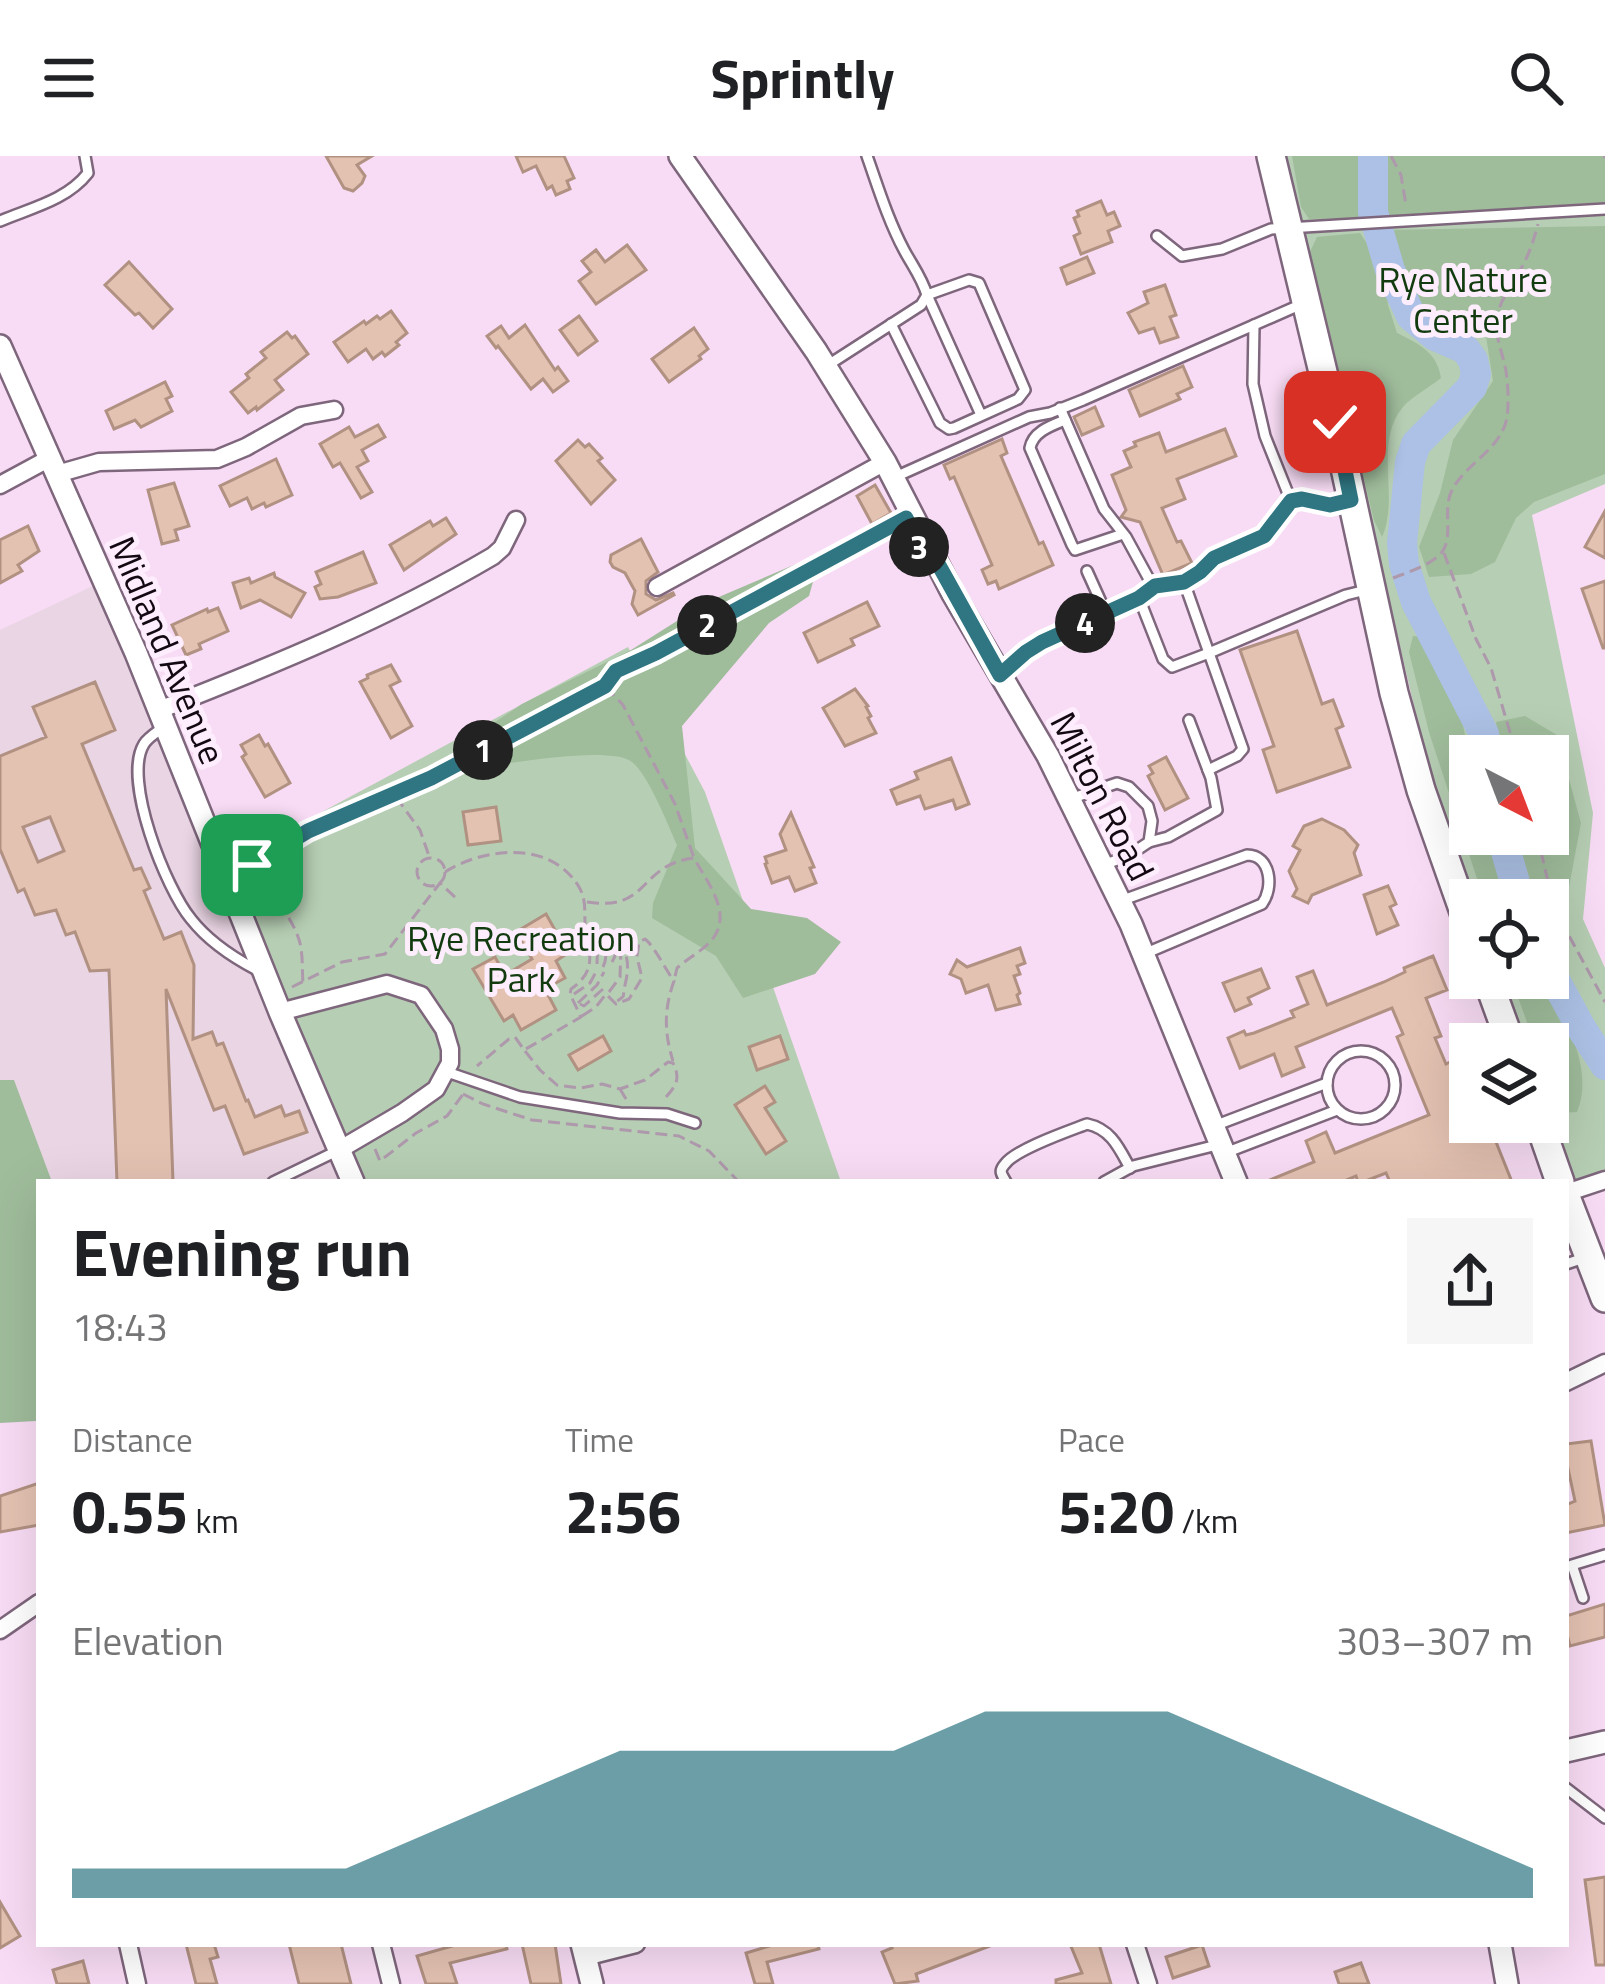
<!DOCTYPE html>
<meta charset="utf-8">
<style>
:root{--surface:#fff;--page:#f6f6f6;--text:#202124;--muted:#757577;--accent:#2f7682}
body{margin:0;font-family:"Titillium Web",sans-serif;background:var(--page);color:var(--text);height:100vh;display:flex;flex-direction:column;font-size:45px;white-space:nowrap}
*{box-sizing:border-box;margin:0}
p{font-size:39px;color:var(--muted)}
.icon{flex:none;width:66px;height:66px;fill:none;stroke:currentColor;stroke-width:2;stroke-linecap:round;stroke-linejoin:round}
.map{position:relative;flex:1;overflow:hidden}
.panel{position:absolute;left:36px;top:1023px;width:1533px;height:768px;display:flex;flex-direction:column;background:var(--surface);border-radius:0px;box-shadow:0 12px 48px #0002}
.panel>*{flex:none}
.needle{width:78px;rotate:138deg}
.buttons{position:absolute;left:1449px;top:579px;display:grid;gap:24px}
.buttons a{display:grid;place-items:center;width:120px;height:120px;border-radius:0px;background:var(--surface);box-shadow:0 12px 48px #0002;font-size:60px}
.pin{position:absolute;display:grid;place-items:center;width:102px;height:102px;color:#fff;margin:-51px;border-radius:24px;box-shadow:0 6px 18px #0006}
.km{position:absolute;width:60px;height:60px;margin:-30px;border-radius:50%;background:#222;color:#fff;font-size:33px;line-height:60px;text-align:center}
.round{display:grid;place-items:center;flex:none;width:126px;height:126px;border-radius:0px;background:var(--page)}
.overview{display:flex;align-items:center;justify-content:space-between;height:204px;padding:0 36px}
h1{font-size:66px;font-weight:700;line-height:90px}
.figures{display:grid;grid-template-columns:repeat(3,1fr);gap:18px;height:204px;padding:12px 36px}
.figures div{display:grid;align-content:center}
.figures b{font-size:60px;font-weight:700}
.figures small{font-size:33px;font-weight:400}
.figures p{font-size:33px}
.chart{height:336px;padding:24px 36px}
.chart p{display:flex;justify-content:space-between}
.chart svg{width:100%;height:216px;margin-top:12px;fill:var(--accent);opacity:.7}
header{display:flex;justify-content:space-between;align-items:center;height:156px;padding:0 36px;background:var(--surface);font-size:54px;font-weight:700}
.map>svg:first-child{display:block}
.education{fill:#ead5e4}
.green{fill:#b6ceb3;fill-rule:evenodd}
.forest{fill:#9fbc9b}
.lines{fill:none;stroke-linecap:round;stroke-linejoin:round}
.river{stroke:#acc1e5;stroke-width:30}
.building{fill:#e4c2b2;stroke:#b19182;stroke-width:3;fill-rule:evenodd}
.service-casing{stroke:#7e667c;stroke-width:14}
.minor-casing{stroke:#7e667c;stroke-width:21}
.tertiary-casing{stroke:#7e667c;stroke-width:26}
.primary-casing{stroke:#7e667c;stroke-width:32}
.path{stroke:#ae98ac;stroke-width:3;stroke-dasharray:12 6;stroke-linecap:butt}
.service{stroke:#fff;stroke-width:9}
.minor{stroke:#fff;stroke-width:16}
.tertiary{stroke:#fff;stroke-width:21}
.primary{stroke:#fff;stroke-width:27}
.route-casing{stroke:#fff;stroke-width:24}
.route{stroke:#2f7682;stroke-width:15}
.labels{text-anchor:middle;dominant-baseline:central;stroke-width:10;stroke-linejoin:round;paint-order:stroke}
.park-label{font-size:36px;fill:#123b0f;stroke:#feedfc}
.street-label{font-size:36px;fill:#120912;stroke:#feedfc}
</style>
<header><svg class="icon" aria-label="menu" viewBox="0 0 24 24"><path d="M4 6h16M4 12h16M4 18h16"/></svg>Sprintly<svg class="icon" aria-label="search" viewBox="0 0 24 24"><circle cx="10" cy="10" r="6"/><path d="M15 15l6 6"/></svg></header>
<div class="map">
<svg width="1605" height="1828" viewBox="0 0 1605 1828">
<rect width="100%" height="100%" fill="#f8dcf5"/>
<!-- education -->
<path class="education" d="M99,427L344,1026H39L0,926V474Z"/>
<!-- green -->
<g class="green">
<path d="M1284,0H1605V328L1532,359L1593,657L1583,763L1605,812V1016L1572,1027L1548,958V888H1523L1499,822H1548V744H1472L1437,647ZM1470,600H1548V678H1470Z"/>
<path d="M628,491L705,636L841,1026H361L229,706Z"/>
</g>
<!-- forest -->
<g class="forest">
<path d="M1292,0H1359L1360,62L1309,63L1301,51Z"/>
<path d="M1382,0H1605V46L1387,60L1383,38Z"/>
<path d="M1605,70V318L1534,346L1516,362L1495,406L1471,418L1429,421L1419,391L1440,337L1453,284L1493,225L1486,180C1472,171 1456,169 1440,163C1407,149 1399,105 1387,74Z"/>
<path d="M1360,77L1374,98L1385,124L1388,149L1397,177C1419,188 1437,196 1441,222C1430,231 1410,242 1403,251C1373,286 1400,342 1382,381L1374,364L1308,100L1317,81Z"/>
<path d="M810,402L816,415L809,440L769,467L682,570L695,692L751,753L807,762L841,786L815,818L743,842L716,800L652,762L653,747L677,689C668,669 648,618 632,606C609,587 479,612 446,618L455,593L522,548L631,494L707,446Z"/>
<path d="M1413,480L1422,481C1471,550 1470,598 1470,678H1485L1507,744H1484L1429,576L1409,496Z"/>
<path d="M1525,560L1557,579L1581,667L1567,742L1565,793L1555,794L1548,782V744H1534L1515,678H1548V600H1501L1496,566Z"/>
<path d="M1511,822H1544C1564,861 1595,912 1577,956L1559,957L1548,925V888H1535Z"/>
<path d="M0,924H14L52,1026H39V1264L36,1265L0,1267Z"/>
</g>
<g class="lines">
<!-- river -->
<g class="river">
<path d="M1373,0V56L1390,114L1411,160L1435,180L1465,193L1473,204L1476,218L1472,231L1416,288L1410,306L1402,387L1404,408L1416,446L1484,578L1489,600"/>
<path d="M1501,678L1520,744"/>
<path d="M1548,811L1580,870L1605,909"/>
</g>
</g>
<!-- building -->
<g class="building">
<path d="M326,0H372L357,9L365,20L362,27L353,35L344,32Z"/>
<path d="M516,0H564L574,22L567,25L570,33L556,39L552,30L547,33L536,10L523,16Z"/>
<path d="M1101,45L1107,59L1114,56L1120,70L1108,75L1112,86L1081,98L1074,80L1080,77L1074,62L1079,60L1077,55Z"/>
<path d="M627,89L646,114L596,148L579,125L591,116L582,105L596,94L605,106Z"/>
<path d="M1087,101L1094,117L1067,128L1061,112Z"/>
<path d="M129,106L172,153L153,172L139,157L135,159L105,129Z"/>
<path d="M1165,129L1176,159L1170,161L1178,181L1160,187L1154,172L1139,177L1128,157L1148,147L1144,136Z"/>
<path d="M391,155L407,177L396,186L399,189L385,200L382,196L373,203L366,193L348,206L334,186L364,165L366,168L377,160L380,163Z"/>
<path d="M579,160L597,185L578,199L560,174Z"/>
<path d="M525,169L555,214L558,211L568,225L553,236L543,223L531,233L498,190L496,192L487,180L501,170L509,182Z"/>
<path d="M694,172L708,193L699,200L701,203L669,226L652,203Z"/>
<path d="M287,176L292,182L295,180L308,198L275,224L283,234L257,254L256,251L248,257L231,236L249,222L246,218L266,202L261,196Z"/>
<path d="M1183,210L1192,231L1177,238L1180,243L1140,260L1129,234Z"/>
<path d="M165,226L172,240L166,243L172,255L141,271L135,264L114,273L106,255Z"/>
<path d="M1095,251L1103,270L1082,279L1074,261Z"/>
<path d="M378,269L385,281L362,294L368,305L357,311L372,336L361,342L340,307L333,311L320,288L349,271L355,281Z"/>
<path d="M1225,273L1236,300L1177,323L1185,343L1162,352L1177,386L1181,385L1192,407L1163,419L1140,366L1121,361L1126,354L1112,319L1131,311L1124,295L1136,290L1134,286L1159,277L1166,296Z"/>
<path d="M1002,283L1007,297L1001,300L1039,388L1043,386L1053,409L999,433L996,425L988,428L982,414L992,409L954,321L950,323L944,309Z"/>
<path d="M578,284L585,291L589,288L602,302L598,305L615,324L591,348L556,305Z"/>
<path d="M276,303L292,339L266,351L264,347L252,353L247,342L230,350L220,330Z"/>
<path d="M174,327L189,370L175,374L178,384L162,388L148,334Z"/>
<path d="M875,329L891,357L872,368L857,340Z"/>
<path d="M1605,355V402L1585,391Z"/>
<path d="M446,362L456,378L404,414L390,389L430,365L433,370Z"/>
<path d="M28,370L39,395L18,409L22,415L0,427V384Z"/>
<path d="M641,383L658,416L646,425V438L656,444L673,437L674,439L638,459L632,448L635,435L625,417L613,411L610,406L611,399Z"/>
<path d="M363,396L376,427L338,441L320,443L315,431L321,428L316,416Z"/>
<path d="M274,417L275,421L305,437L291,461L260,444L241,452L233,427L249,422L251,427Z"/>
<path d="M1605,425V492H1603L1582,433Z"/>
<path d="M867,446L879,470L851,483L854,489L818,506L804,477Z"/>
<path d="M218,452L228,475L199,488L201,493L186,499L172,469L207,453L208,456Z"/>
<path d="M1297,475L1322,548L1333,544L1343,570L1336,573L1350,611L1277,636L1263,594L1274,590L1240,494Z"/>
<path d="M391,509L400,525L390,530L412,570L391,582L360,526L368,522L367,519Z"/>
<path d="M95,526L115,574L82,588L134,714L141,712L150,732L144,735L164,783L181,776L194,809L193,883L212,876L217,889L223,887L246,945L248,944L255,961L281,950L285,960L299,955L307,976L244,998L225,950L214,954L166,833L173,1026H117L109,814L90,815L75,776L66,779L56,754L35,759L24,733L18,736L0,693V600L46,581L33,551ZM50,661L64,695L38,706L23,671Z"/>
<path d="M855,533L868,550L866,551L871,560L868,562L876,577L845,590L823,552Z"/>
<path d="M259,579L265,590L268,588L290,627L265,641L242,601L246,598L241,589Z"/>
<path d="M1166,601L1188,642L1165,654L1148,620L1153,617L1149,610Z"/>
<path d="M951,602L969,648L956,653L953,644L925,653L920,640L897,648L891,634L918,623L915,616Z"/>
<path d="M496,651L501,685L468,689L463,656Z"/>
<path d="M791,657L814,711L810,712L816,727L795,735L789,721L772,727L765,708L767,707L765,701L786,694L780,678Z"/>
<path d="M1322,663L1344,674L1358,689L1354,697L1361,719L1312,739L1308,747L1293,740L1297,733L1289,715L1300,694L1293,690L1304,670Z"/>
<path d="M1388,730L1396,748L1390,751L1398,769L1377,778L1364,739Z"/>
<path d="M546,758L568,797L556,805L565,822L545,833L556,854L521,874L513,859L504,865L473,813L495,801L505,819L532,803L516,776Z"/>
<path d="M1020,792L1025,807L1017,810L1020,818L1014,820L1020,837L1017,839L1020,848L996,854L988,829L966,837L961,823L950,818L957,804L967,811Z"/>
<path d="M1433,800L1447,834L1426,842L1441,880L1435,882L1446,908L1450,906L1464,940L1470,938V966H1488L1512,1026H1390L1386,1017L1363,1026H1358L1356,1020L1342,1026H1265L1314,1006L1306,985L1326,976L1335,997L1429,959L1397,881L1403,878L1392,852L1296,891L1304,911L1282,920L1274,898L1240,912L1228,882L1244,875L1246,879L1254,877L1294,861L1291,855L1308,848L1297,821L1313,815L1327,849L1384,826L1405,816L1404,812Z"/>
<path d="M1261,813L1269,832L1248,842L1251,848L1235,855L1223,827Z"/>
<path d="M603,880L611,895L578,914L569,899Z"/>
<path d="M780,880L788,903L757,914L749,891Z"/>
<path d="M765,930L775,946L765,952L786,985L766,998L735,949Z"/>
<path d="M1591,1285L1605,1369L1566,1377V1349L1575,1345L1566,1303V1288Z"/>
<path d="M39,1327V1369L0,1376V1340Z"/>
<path d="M1605,1448V1481L1570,1490L1566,1474V1460Z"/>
<path d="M1605,1721V1809H1596L1585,1724Z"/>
<path d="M0,1746L20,1780L0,1792Z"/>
<path d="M186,1788H214L218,1801L210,1803L217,1828H196Z"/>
<path d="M289,1788H341L351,1828H299Z"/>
<path d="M459,1788H506L507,1793L450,1807L457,1828H426L417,1800Z"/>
<path d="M522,1788H555L561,1828H531Z"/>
<path d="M776,1788H818L819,1793L767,1806L773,1828H755L746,1797Z"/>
<path d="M890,1788H990V1790L916,1818L918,1825L895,1828L882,1796L892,1792Z"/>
<path d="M1070,1788H1099L1111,1828H1056V1824L1082,1817Z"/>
<path d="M1202,1789L1209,1810L1173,1822L1166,1801Z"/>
<path d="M83,1805L89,1828H57L53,1814Z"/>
<path d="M1361,1807L1369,1828H1339L1335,1816Z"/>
</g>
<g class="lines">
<!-- service casing -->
<g class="service-casing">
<g id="service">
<path d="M0,65C31,52 67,44 88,17L85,0"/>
<path d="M1157,80L1182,100L1222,93L1271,73L1605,53"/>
<path d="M891,168L940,267L949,273L954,272L1018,243L1025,234L979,127L969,124L927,139L981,259"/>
<path d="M1254,169L1253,228L1265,280L1291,345"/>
<path d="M825,211L921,149L927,139C922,122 912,109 904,94C888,64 878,31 867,0"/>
<path d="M1060,252L1104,353L1126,381L1150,425L1155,430L1184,426L1200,416L1213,402L1264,379L1291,345"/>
<path d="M1065,264C1050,270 1033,276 1030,292L1072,389L1075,394L1123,378"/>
<path d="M893,322L1029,261L1050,257L1083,244L1302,148"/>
<path d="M1291,345L1302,343L1330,348L1351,344"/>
<path d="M1087,415L1106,457"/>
<path d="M1184,426L1209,497L1346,439L1370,433"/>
<path d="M1155,430L1139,442L1163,503L1172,511L1209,497L1243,593L1237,600L1208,614"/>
<path d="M1003,516C1043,481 1091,464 1139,442"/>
<path d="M165,570C159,575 148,581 144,588C122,623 166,733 191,763C209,786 232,801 257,814"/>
<path d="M1070,643L1117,627L1129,631L1148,650L1152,665L1149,686L1128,700L1103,709"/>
<path d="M1149,686L1168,681L1217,654L1211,622L1189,564"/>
<path d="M1123,744L1247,699C1271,699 1274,732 1262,748L1144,798"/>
<circle cx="1361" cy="929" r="34"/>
<path d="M447,916L520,941L620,957L667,958L695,967"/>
<path d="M1214,970L1327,927"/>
<path d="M1225,997L1337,954"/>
<path d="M273,1026L339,994"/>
<path d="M1006,1026C1002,1018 998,1016 1005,1008C1016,993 1069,975 1087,968C1111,973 1119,992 1130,1012"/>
<path d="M1104,1026L1133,1010L1221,988"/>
<path d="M1566,1108L1584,1102"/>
<path d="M1583,1442L1572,1409L1605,1399"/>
<path d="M1566,1632L1605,1662"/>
</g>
</g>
<!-- minor casing -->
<g class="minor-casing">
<g id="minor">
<path d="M57,318L99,306L217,303L246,291L301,260L334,254"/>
<path d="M0,329L50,302"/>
<path d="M657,431L885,306"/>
<path d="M159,554C274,509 386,463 493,400L502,392L516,364"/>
<path d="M280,856L387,828L421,839L444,873L450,893V907L436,933L402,957L339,994"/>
<path d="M1566,1037L1605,1024"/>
<path d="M1566,1226L1605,1207"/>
<path d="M0,1474L39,1447"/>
<path d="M128,1788L137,1828"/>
<path d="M381,1788L391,1828"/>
<path d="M1135,1788L1148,1828"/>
<path d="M585,1801L636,1788"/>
</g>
</g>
<!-- tertiary casing -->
<g class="tertiary-casing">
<g id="tertiary">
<path d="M680,0L816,195L885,306L953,438L1048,600L1131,768L1236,1026"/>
<path d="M0,190L136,497L280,856L353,1026"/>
<path d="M1566,1595L1605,1586"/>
<path d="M582,1788L592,1828"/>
<path d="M1500,1788L1507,1828"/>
</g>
</g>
<!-- primary casing -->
<g class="primary-casing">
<g id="primary">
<path d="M1271,0L1335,266L1394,537L1421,634L1470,773"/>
<path d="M1487,822L1511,888"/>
<path d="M1539,966L1560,1026"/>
<path d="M1566,1041L1605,1142"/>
</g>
</g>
<!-- path -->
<g class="path">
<path d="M1391,0L1401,19L1406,49"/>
<path d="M1604,0L1605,2"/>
<path d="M1444,397L1476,483L1491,512L1517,600"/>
<path d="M1393,422C1408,416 1432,409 1442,396C1454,380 1442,353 1452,334C1466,307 1502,293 1507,261C1509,247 1508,229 1506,215C1503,197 1494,180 1497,161C1501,139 1517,123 1526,103C1531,92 1535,80 1538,68"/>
<path d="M606,531L623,549L675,648L694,702"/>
<path d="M396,641L420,674L429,700"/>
<path d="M1537,678L1554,752L1605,846"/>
<circle cx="431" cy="716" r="14"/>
<path d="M252,709L308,675L431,622L605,530L616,515L656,497L895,367"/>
<path d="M245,712L252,709C266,736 292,757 300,787C303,800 302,814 303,827"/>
<path d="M445,716C485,691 551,684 579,731C588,746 583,760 586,776C591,801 595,816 571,833L570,838L581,861L524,894L515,881L509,883L477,910"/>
<path d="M587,746C651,756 637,709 694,702C706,725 732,755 714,781C706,793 688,802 677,812L674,825"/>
<path d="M588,774L616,777C626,798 631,804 625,829C621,846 628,836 615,847"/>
<path d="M612,806L615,800L613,779"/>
<path d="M597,808L598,777"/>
<path d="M603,811C609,799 603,790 609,779"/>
<path d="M292,831L342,806L385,798L440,727L456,742"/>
<path d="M609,836L620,821L621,790"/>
<path d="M574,838L590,827L597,814"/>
<path d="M578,847L597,829L604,816"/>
<path d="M580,848L584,850L603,833"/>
<path d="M582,860L596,851L606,838L616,848L629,843L642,822L637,801L639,786L645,783C655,791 665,813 674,825C664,853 664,876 673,905"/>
<path d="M525,895L540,914L557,929L580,932L602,928L620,933L645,924L668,906L673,907C681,923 676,930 665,942"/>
<path d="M620,933L626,943"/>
<path d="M463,938L483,948L532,964L679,980L709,995L739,1026"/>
<path d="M375,993L380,1005L416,977L447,960L464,937"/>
</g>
<!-- service -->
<use href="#service" class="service"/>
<!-- minor -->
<use href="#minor" class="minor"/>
<!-- tertiary -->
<use href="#tertiary" class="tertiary"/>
<!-- primary -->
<use href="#primary" class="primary"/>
</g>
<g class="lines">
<!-- route casing -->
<g class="route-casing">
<path id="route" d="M252,709L308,675L431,622L605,530L616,515L656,497L906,362L919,392L927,388L1000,519L1026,496L1042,486L1139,442L1155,430L1184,426L1200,416L1214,402L1264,380L1291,345L1302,343L1330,349L1351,344L1335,266"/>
</g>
<!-- route -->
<use href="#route" class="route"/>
</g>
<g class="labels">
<!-- park labels -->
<g class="park-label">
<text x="1463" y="122">Rye Nature<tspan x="1463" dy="41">Center</tspan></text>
<text x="521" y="781">Rye Recreation<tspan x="521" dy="41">Park</tspan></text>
</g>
<!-- street labels -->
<g class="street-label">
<text transform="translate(168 494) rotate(67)">Midland Avenue</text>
<text transform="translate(1103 640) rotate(63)">Milton Road</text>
</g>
</g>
</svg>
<div class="buttons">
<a><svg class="needle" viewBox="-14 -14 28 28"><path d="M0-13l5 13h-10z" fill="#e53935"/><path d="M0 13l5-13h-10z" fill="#757577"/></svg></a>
<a><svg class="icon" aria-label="locate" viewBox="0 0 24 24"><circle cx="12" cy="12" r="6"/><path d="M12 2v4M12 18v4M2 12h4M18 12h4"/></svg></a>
<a><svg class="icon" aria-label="layers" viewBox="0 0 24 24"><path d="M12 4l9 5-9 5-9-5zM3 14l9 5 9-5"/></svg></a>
</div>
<div class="pin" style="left:252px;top:709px;background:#1e9e55"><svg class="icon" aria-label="arrive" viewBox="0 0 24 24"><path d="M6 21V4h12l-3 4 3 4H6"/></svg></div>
<div class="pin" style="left:1335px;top:266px;background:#d93025"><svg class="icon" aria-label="check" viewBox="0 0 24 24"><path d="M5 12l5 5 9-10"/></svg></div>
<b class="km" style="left:483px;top:594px">1</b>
<b class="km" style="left:707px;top:469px">2</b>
<b class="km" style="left:919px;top:391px">3</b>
<b class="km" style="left:1085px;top:467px">4</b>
<section class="panel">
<div class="overview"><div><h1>Evening run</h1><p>18:43</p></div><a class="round"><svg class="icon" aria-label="share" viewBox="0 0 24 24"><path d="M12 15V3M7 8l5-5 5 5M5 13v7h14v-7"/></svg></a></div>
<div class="figures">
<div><p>Distance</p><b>0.55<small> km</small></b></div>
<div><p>Time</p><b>2:56</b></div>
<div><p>Pace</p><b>5:20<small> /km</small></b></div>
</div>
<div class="chart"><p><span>Elevation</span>303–307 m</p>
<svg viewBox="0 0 160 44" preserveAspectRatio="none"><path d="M0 44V38L10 38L20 38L30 38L40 30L50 22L60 14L70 14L80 14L90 14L100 6L110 6L120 6L130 14L140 22L150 30L160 38V44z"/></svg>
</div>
</section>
</div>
